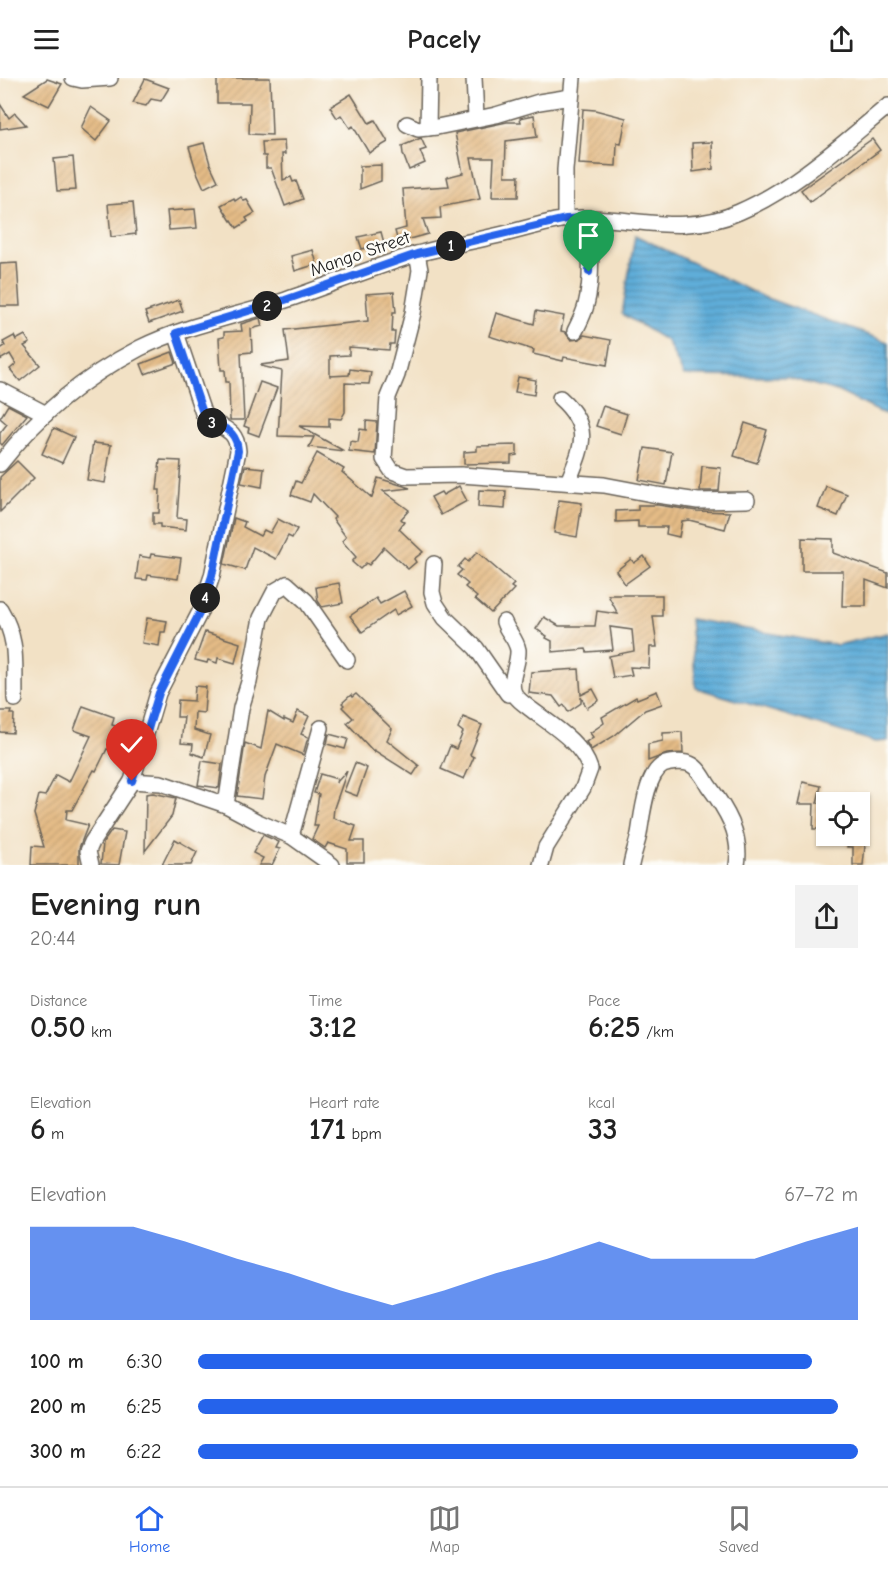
<!DOCTYPE html>
<meta charset="utf-8">
<style>
:root{--surface:#fff;--page:#f2f2f2;--text:#222;--muted:#767676;--line:#e0e0e0;--accent:#2563eb}
body{margin:0;font-family:"Comic Neue",sans-serif;background:var(--page);color:var(--text);height:100vh;display:flex;flex-direction:column;font-size:22px;white-space:nowrap}
*{box-sizing:border-box;margin:0}
p{font-size:20px;color:var(--muted)}
.icon{flex:none;width:33px;height:33px;fill:none;stroke:currentColor;stroke-width:2;stroke-linecap:round;stroke-linejoin:round}
.map{position:relative;height:787px;overflow:hidden}
.drawer{display:flex;flex-direction:column;background:var(--surface);flex:1}
.drawer>*{flex:none}
.controls{position:absolute;left:816px;top:714px;display:grid;gap:12px}
.controls a{display:grid;place-items:center;width:54px;height:54px;border-radius:0px;background:var(--surface);box-shadow:0 2px 4px #0004;font-size:30px}
.pin{position:absolute;display:grid;place-items:center;width:51px;height:51px;color:#fff;margin:-62px -26px;border-radius:50% 50% 50% 0;rotate:-45deg;box-shadow:0 0 6px #0007}
.pin .icon{rotate:45deg}
.km{position:absolute;width:30px;height:30px;margin:-15px;border-radius:50%;background:#222;color:#fff;font-size:16px;line-height:30px;text-align:center}
.round{display:grid;place-items:center;flex:none;width:63px;height:63px;border-radius:0px;background:var(--page)}
.summary{display:flex;align-items:center;justify-content:space-between;height:102px;padding:0 30px}
h1{font-size:33px;font-weight:600;line-height:45px}
.stats{display:grid;grid-template-columns:repeat(3,1fr);gap:9px;height:102px;padding:6px 30px}
.stats div{display:grid;align-content:center}
.stats b{font-size:30px;font-weight:600}
.stats small{font-size:16px;font-weight:400}
.stats p{font-size:16px}
.chart{height:168px;padding:12px 30px}
.chart p{display:flex;justify-content:space-between}
.chart svg{width:100%;height:108px;margin-top:6px;fill:var(--accent);opacity:.7}
ul{padding:0 30px;list-style:none;font-size:20px}
li{display:grid;grid-template-columns:96px 72px 1fr;align-items:center;height:45px}
li i{height:15px;border-radius:8px;background:var(--accent)}
header{display:flex;justify-content:space-between;align-items:center;height:78px;padding:0 30px;background:var(--surface);font-size:27px;font-weight:600}
.tab-bar{display:flex;justify-content:space-around;align-items:center;height:84px;border-top:2px solid var(--line);background:var(--surface);font-size:16px;color:var(--muted)}
.tab-bar a{display:grid;justify-items:center;gap:3px}
.tab-bar .selected{color:var(--accent)}
.map>svg:first-child{display:block}
.water{fill:url(#water-rules);stroke:#3e647a;stroke-width:1.5}
.building{fill:url(#building-hatch)}
.lines{fill:none;stroke-linecap:round;stroke-linejoin:round}
.minor-casing{stroke:#676157;stroke-width:18}
.minor{stroke:#fff;stroke-width:15}
.route-casing{stroke:#fff;stroke-width:12}
.route{stroke:#2563eb;stroke-width:8}
.labels{text-anchor:middle;dominant-baseline:central;stroke-width:5;stroke-linejoin:round;paint-order:stroke}
.street-label{font-size:18px;fill:#1c1c1c;stroke:#fdfcf7}
</style>
<header><svg class="icon" aria-label="menu" viewBox="0 0 24 24"><path d="M4 6h16M4 12h16M4 18h16"/></svg>Pacely<svg class="icon" aria-label="share" viewBox="0 0 24 24"><path d="M12 15V3M7 8l5-5 5 5M5 13v7h14v-7"/></svg></header>
<div class="map">
<svg width="888" height="787" viewBox="0 0 888 787">
<defs>
<pattern id="water-rules" width="6" height="5" patternUnits="userSpaceOnUse" patternTransform="scale(1.5)"><rect width="6" height="5" fill="#5fadd9"/><path d="M0 2.5h6" fill="none" stroke="#4e8caf"/></pattern>
<pattern id="building-hatch" width="6" height="6" patternUnits="userSpaceOnUse" patternTransform="scale(1.5)"><rect width="6" height="6" fill="#e4bb86"/><path d="M-1 1l2-2M0 6l6-6M5 7l2-2" fill="none" stroke="#c3a073"/></pattern>
</defs>
<rect width="100%" height="100%" fill="#fdfcf7"/>
<filter id="ink" filterUnits="userSpaceOnUse"><feTurbulence type="fractalNoise" baseFrequency=".0167" numOctaves="2"/><feDisplacementMap in="SourceGraphic" scale="12" xChannelSelector="R" yChannelSelector="G"/><feConvolveMatrix kernelMatrix="1 2 1 2 8 2 1 2 1" color-interpolation-filters="sRGB"/></filter>
<filter id="wash" filterUnits="userSpaceOnUse"><feTurbulence type="fractalNoise" baseFrequency=".008" numOctaves="4" result="noise"/><feDisplacementMap in="SourceGraphic" scale="24" xChannelSelector="R" yChannelSelector="G"/><feGaussianBlur stdDeviation="1.35" result="paint"/><feColorMatrix in="noise" values="0 0 0 0 0 0 0 0 0 0 0 0 0 0 0 0 0 1.4 0 .05"/><feComposite in="paint" operator="in"/></filter>
<g filter="url(#wash)">
<rect width="100%" height="100%" fill="#f2e1c5"/>
<!-- water -->
<g class="water">
<path d="M635,157L761,218L888,264V338L837,313L786,299L684,298L667,263L622,236Z"/>
<path d="M690,541L837,567L888,555V663L876,664L696,610Z"/>
</g>
<g id="blocks">
<!-- building -->
<g class="building">
<path d="M217,0H270L272,57L249,56L250,25H217Z"/>
<path d="M47,1L62,6L49,28L24,16Z"/>
<path d="M145,1L169,10L161,23L151,21L146,28L133,25Z"/>
<path d="M351,16L369,45L375,42L388,64L369,75L353,48L350,50L341,37L337,40L330,29Z"/>
<path d="M0,26L9,40L15,35L26,47L0,51Z"/>
<path d="M91,29L111,43L96,63L81,50Z"/>
<path d="M583,31L595,32L626,40L621,66L617,65L616,88L579,86Z"/>
<path d="M534,37L537,59L506,63L505,98H519L518,119H492L494,80H471L480,121L440,129L441,140L423,141L428,156L398,164L395,153L406,150L403,111L449,108L447,99L463,95L455,55L507,44H521L520,40Z"/>
<path d="M421,60L426,71L420,73L425,85L409,92L403,76L402,68Z"/>
<path d="M872,61L880,72L810,124L801,112Z"/>
<path d="M284,63L285,76H282L283,102L291,99L293,104L296,103L303,121L285,128L271,90H266V78H263L262,64Z"/>
<path d="M712,64L713,91L693,94L692,65Z"/>
<path d="M204,65L210,86L218,103L204,110L196,92L189,69Z"/>
<path d="M73,79L76,112L57,113L54,81Z"/>
<path d="M381,87V103L360,111V88Z"/>
<path d="M241,119L244,123L247,122L255,135L246,140L248,143L237,150L232,142L231,143L221,127L234,120L235,123Z"/>
<path d="M133,124L136,156L111,159L108,126Z"/>
<path d="M195,131L197,150L169,152L167,133Z"/>
<path d="M381,154L384,165L362,171L358,159Z"/>
<path d="M313,172L317,186L295,193L291,178Z"/>
<path d="M17,185L20,228H0V186Z"/>
<path d="M394,214L396,234H393L392,254H395L394,266H390L389,272L349,269V277L330,278V298L349,297L350,291L371,294L369,306L345,305V334L341,341L329,340V349L299,348L344,373L309,369L314,359L278,358L282,293L261,288V287L289,283L285,252L368,243L366,216Z"/>
<path d="M179,222L183,233L149,245L145,234Z"/>
<path d="M536,233L564,238L561,253L565,254L571,262L580,261L584,257L611,262L607,287L564,279L563,283L533,276L534,272L489,258L496,235L534,246Z"/>
<path d="M260,240L262,248L251,251L252,274L241,275L244,342H230L229,304H226L225,292H221L219,260L224,259V254L242,253L241,246Z"/>
<path d="M25,257L30,265L24,268L40,287L20,303L10,291L16,286L10,276L0,282V271L5,268L3,264L14,258L16,262Z"/>
<path d="M172,274L176,285L145,296L141,286Z"/>
<path d="M518,299L536,302L534,317L515,314Z"/>
<path d="M260,304L277,310L259,358L248,354L249,350L244,348Z"/>
<path d="M8,327L27,337L2,367L0,365V355L7,346L0,340Z"/>
<path d="M603,328L627,336L621,356L596,348Z"/>
<path d="M366,343L377,344L375,376L349,373L350,363L358,364L360,351L366,352Z"/>
<path d="M745,345L767,352L757,385L734,378Z"/>
<path d="M54,350L74,359L62,385L42,376Z"/>
<path d="M93,365L111,367L105,405L87,402Z"/>
<path d="M517,367V377L511,378V385L464,386V374L477,373V368Z"/>
<path d="M645,370L672,374L666,407L639,402Z"/>
<path d="M317,375L344,391L342,394L372,420L378,400L410,410L383,413L409,432L401,441L404,444L399,451L423,474L414,481L416,484L408,491L384,469L369,487L366,485L360,491L352,484L356,479L342,463L346,459L333,441L335,439L313,416L310,424L291,417L296,403L301,405Z"/>
<path d="M160,382L181,383L177,440L187,441L186,452L160,449V446H153V435H159L160,412H157Z"/>
<path d="M17,383L34,400L0,434V399Z"/>
<path d="M245,388L264,390L262,409L241,405Z"/>
<path d="M702,388L721,390L719,413H700Z"/>
<path d="M459,408L467,423L441,437L431,419L441,414L443,417Z"/>
<path d="M826,408L847,416L838,438L818,430Z"/>
<path d="M479,412L506,413L505,431L478,429Z"/>
<path d="M559,422L582,425L577,459L554,455Z"/>
<path d="M638,427H658L697,433L730,434L725,451L689,442L682,443L679,459L666,456L667,449H638V443L616,444V433L638,432Z"/>
<path d="M234,440L245,444L243,449L260,458L264,452L270,455L278,441L297,451L292,460L288,458L276,481L253,469L245,492L224,486Z"/>
<path d="M802,460L833,461V475L888,495V510L866,502V528H842L843,493H802Z"/>
<path d="M477,474L514,506L511,509L514,511L491,535L475,521L477,519L465,509L468,506L457,497L462,492L458,489L465,481L468,484Z"/>
<path d="M151,476L181,480L178,501L148,497L147,502L136,501L139,478L150,480Z"/>
<path d="M644,478L650,488L625,506L616,493L631,481L634,485Z"/>
<path d="M339,505L343,525L322,529L318,523L316,509Z"/>
<path d="M404,513L412,528L396,537L394,532L362,554L350,538L376,520L380,526Z"/>
<path d="M608,517H662V538H653L657,569H650L649,590L630,589L632,597L613,600L609,578L634,573L632,552L610,549L613,572L587,574L586,571L552,574V563L546,560L547,558L536,551L544,539L559,548H595L597,533L618,536Z"/>
<path d="M147,540L167,543L165,554H161L159,568L142,565Z"/>
<path d="M205,554L240,565L235,585L218,580L217,585L208,582L207,585L195,582Z"/>
<path d="M579,591L581,617L593,611L599,622L587,630L581,619V625L568,634L564,627L561,629L553,618L529,615L531,594Z"/>
<path d="M195,608L206,609L204,635L195,634L194,652L210,657L204,679L192,675L193,666L181,665L184,639H177L178,622L194,623Z"/>
<path d="M657,613L662,626L645,632L614,658L591,672L586,664L593,659L590,655L604,645L602,639L636,619L637,621Z"/>
<path d="M356,616L392,651L387,662L419,688L413,697L374,672V674L347,645L353,640L342,629L344,627L342,625L351,617L352,619Z"/>
<path d="M83,628L114,639L112,647L136,654L129,678L107,671L96,693L94,692L72,732H67L66,742L88,747L79,770V787H31L32,768L44,769L34,736L39,717L45,718L56,697L69,704L91,658L74,652Z"/>
<path d="M0,633H12L11,636H14L13,655L0,654Z"/>
<path d="M268,633L284,643V641L293,645L298,633L309,638L301,656L308,659L303,677L277,666L265,699L262,721L237,718L245,665L261,671Z"/>
<path d="M463,639L482,647L470,677L474,679L464,701L441,691L450,668L456,671L463,654L458,650Z"/>
<path d="M682,654L683,675L667,676L648,683V666L663,663V655Z"/>
<path d="M329,656L348,661L345,671L327,666Z"/>
<path d="M202,683L222,686L219,710L198,707Z"/>
<path d="M355,685L367,690L357,718L344,713Z"/>
<path d="M347,693L334,730L333,740L356,748L351,763H364V784H347V771L328,765L325,770L312,761L318,748H314L319,716L314,715L320,696L337,701L336,705Z"/>
<path d="M803,704L821,708L817,725H826V751H813L814,726H798Z"/>
<path d="M153,715L176,720L172,738L145,773L146,716Z"/>
<path d="M112,752L125,754L119,787L101,786L103,765Z"/>
<path d="M263,757L279,764L276,770L280,771L272,787H259L263,780L253,775Z"/>
<path d="M848,758H866L863,787H853V769H847Z"/>
<path d="M175,761L197,774L191,787H162Z"/>
</g>
</g>
</g>
<g filter="url(#ink)">
<use href="#blocks" fill-opacity="0" stroke="#676157" stroke-width="1.5"/>
<g class="lines">
<!-- minor casing -->
<g class="minor-casing">
<g id="minor">
<path d="M73,0L82,2L110,0"/>
<path d="M474,0L476,39"/>
<path d="M407,46L418,51L437,49L496,37L539,24L571,19"/>
<path d="M428,50L429,0"/>
<path d="M565,141V92L573,0"/>
<path d="M417,176L420,192L413,235L397,297L388,319L384,381L392,393L406,398L461,397L604,407L657,417L698,423L747,422"/>
<path d="M575,253C579,245 584,236 586,227C593,200 591,168 588,140"/>
<path d="M0,312L46,336"/>
<path d="M560,320C593,350 582,369 568,404"/>
<path d="M0,386C37,338 86,298 140,270C186,247 238,238 286,222C330,207 373,189 417,176C446,168 475,163 504,156C525,151 546,144 567,141C627,135 679,161 739,134C795,110 841,67 888,28"/>
<path d="M434,486L432,514L435,525L445,540L476,570L508,616"/>
<path d="M0,531C19,563 14,585 15,621"/>
<path d="M504,544C507,554 516,560 518,572C519,587 507,604 515,617C519,623 527,628 532,632C553,648 582,665 590,691L583,710L546,769L541,787"/>
<path d="M132,703L161,705L226,727L258,744L291,758L332,787"/>
<path d="M226,727L241,630L249,604L261,540L275,513L287,506L306,523L347,582"/>
<path d="M291,758L321,650"/>
<path d="M91,787L88,773L92,764L132,703L158,615L200,534L212,498L238,373C236,346 216,352 203,335L176,255"/>
<path d="M631,787C633,776 637,766 639,756C642,739 646,696 663,687C670,684 684,683 690,686C698,689 704,700 708,707C726,731 742,756 737,787"/>
</g>
</g>
<!-- minor -->
<use href="#minor" class="minor"/>
</g>
</g>
<g class="lines" filter="url(#ink)">
<!-- route casing -->
<g class="route-casing">
<path id="route" d="M132,703L159,615L200,534L212,498L238,373C236,346 216,352 203,335L176,255L285,222L417,176L566,141L588,140L590,160L589,194"/>
</g>
<!-- route -->
<use href="#route" class="route"/>
</g>
<g class="labels">
<!-- street labels -->
<g class="street-label">
<text transform="translate(360 176) rotate(-19)">Mango Street</text>
</g>
</g>
</svg>
<div class="controls">
<a><svg class="icon" aria-label="locate" viewBox="0 0 24 24"><circle cx="12" cy="12" r="6"/><path d="M12 2v4M12 18v4M2 12h4M18 12h4"/></svg></a>
</div>
<div class="pin" style="left:589px;top:194px;background:#1e9e55"><svg class="icon" aria-label="arrive" viewBox="0 0 24 24"><path d="M6 21V4h12l-3 4 3 4H6"/></svg></div>
<div class="pin" style="left:132px;top:703px;background:#d93025"><svg class="icon" aria-label="check" viewBox="0 0 24 24"><path d="M5 12l5 5 9-10"/></svg></div>
<b class="km" style="left:451px;top:168px">1</b>
<b class="km" style="left:267px;top:228px">2</b>
<b class="km" style="left:212px;top:345px">3</b>
<b class="km" style="left:205px;top:520px">4</b>
</div>
<section class="drawer">
<div class="summary"><div><h1>Evening run</h1><p>20:44</p></div><a class="round"><svg class="icon" aria-label="share" viewBox="0 0 24 24"><path d="M12 15V3M7 8l5-5 5 5M5 13v7h14v-7"/></svg></a></div>
<div class="stats">
<div><p>Distance</p><b>0.50<small> km</small></b></div>
<div><p>Time</p><b>3:12</b></div>
<div><p>Pace</p><b>6:25<small> /km</small></b></div>
</div>
<div class="stats">
<div><p>Elevation</p><b>6<small> m</small></b></div>
<div><p>Heart rate</p><b>171<small> bpm</small></b></div>
<div><p>kcal</p><b>33</b></div>
</div>
<div class="chart"><p><span>Elevation</span>67–72 m</p>
<svg viewBox="0 0 160 44" preserveAspectRatio="none"><path d="M0 44V6L10 6L20 6L30 12L40 19L50 25L60 32L70 38L80 32L90 25L100 19L110 12L120 19L130 19L140 19L150 12L160 6V44z"/></svg>
</div>
<ul>
<li><b>100 m</b>6:30<i style="width:93%"></i></li>
<li><b>200 m</b>6:25<i style="width:97%"></i></li>
<li><b>300 m</b>6:22<i style="width:100%"></i></li>
</ul>
</section>
<nav class="tab-bar">
<a class="selected"><svg class="icon" aria-label="home" viewBox="0 0 24 24"><path d="M3 11l9-7 9 7M6 9v11h12V9"/></svg>Home</a>
<a><svg class="icon" aria-label="map" viewBox="0 0 24 24"><path d="M3 6l6-2 6 2 6-2v14l-6 2-6-2-6 2zM9 4v14M15 6v14"/></svg>Map</a>
<a><svg class="icon" aria-label="saved" viewBox="0 0 24 24"><path d="M7 4h10v16l-5-4-5 4z"/></svg>Saved</a>
</nav>
